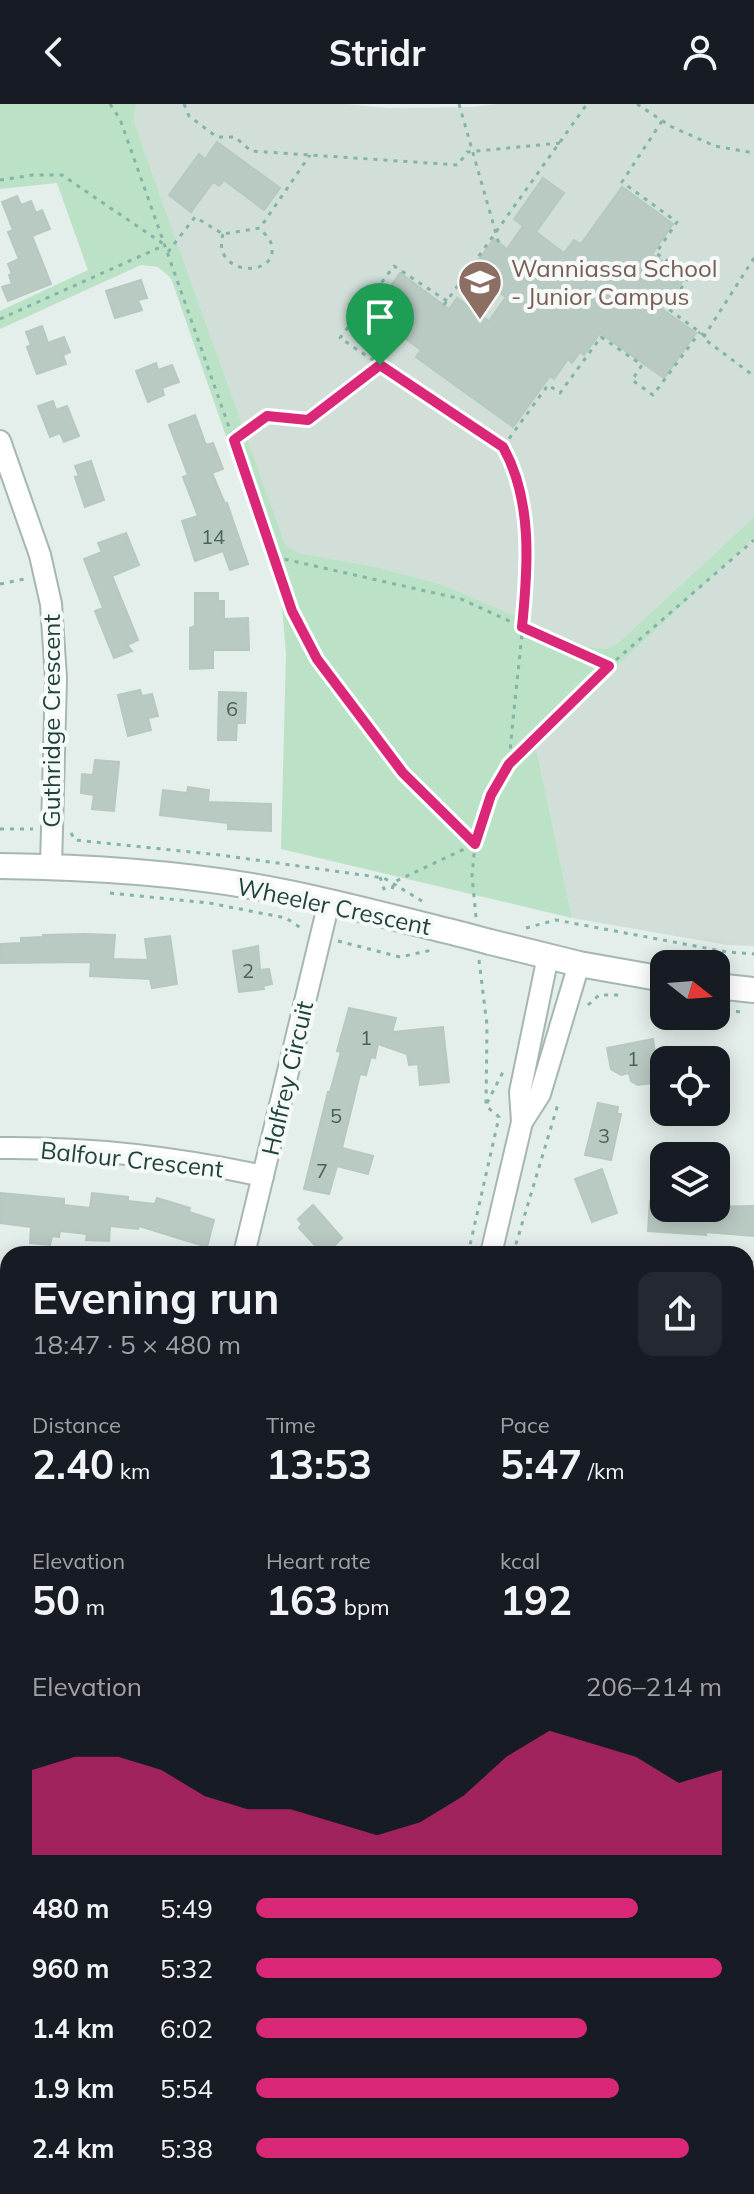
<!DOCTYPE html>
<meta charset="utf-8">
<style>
:root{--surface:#171b24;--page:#242831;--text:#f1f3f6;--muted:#9ea1a6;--accent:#db2777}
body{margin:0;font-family:Mulish,sans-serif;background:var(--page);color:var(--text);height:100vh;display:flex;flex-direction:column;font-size:30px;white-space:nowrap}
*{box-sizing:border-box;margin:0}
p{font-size:26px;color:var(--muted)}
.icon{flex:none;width:44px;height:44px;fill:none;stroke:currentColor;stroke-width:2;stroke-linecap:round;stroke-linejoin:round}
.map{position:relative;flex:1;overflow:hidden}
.side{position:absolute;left:0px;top:1142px;width:754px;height:948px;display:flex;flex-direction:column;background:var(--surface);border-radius:24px 24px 0 0;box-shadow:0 4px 20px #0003}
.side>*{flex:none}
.needle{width:52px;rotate:107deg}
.controls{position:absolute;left:650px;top:846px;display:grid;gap:16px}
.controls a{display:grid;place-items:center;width:80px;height:80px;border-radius:16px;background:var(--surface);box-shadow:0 4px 20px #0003;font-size:40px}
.pin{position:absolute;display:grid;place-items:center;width:68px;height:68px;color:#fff;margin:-82px -34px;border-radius:50% 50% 50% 0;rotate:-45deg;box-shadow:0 0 8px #0007}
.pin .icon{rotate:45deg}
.round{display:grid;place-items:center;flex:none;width:84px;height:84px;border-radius:16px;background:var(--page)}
.summary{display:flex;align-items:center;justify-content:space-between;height:136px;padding:0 32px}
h1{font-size:44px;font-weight:700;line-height:60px}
.metrics{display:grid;grid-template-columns:repeat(3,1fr);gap:12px;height:136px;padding:8px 32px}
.metrics div{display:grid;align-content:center}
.metrics b{font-size:40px;font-weight:700}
.metrics small{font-size:22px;font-weight:400}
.metrics p{font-size:22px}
.chart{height:224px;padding:16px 32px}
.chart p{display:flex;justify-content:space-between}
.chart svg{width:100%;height:144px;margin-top:8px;fill:var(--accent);opacity:.7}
ul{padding:0 32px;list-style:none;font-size:26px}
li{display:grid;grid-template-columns:128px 96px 1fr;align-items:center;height:60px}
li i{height:20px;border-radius:10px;background:var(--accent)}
header{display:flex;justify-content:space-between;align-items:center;height:104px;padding:0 32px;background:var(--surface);font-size:36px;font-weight:700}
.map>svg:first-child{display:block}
.built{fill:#d2dfd9}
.green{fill:#bbe1c7}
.building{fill:#b9cac3;stroke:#b5c9c1;stroke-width:2}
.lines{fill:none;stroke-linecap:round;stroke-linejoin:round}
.minor-casing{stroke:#a6b7b2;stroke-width:24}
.tertiary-casing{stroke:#a6b7b2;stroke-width:28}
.path{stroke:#82b5a6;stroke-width:3;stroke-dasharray:4 6;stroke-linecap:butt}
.minor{stroke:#fff;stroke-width:20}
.tertiary{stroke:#fff;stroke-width:24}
.tertiary-bridge-casing{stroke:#a6b7b2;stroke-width:28;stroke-linecap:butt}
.tertiary-bridge{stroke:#fff;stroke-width:24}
.route-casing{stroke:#fff;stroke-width:16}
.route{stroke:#db2777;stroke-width:10}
.labels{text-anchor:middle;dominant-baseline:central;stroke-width:8;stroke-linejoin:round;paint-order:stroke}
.number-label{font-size:20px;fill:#47645c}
.education-label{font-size:24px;fill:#785e54;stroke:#f5faf8;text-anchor:start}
.street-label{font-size:24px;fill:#21423a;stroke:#f5faf8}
</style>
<header><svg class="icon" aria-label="back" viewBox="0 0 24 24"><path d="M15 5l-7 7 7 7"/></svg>Stridr<svg class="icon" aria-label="person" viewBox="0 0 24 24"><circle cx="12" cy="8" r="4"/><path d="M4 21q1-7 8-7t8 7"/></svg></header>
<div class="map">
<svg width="754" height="2090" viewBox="0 0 754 2090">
<rect width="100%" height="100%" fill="#e4eeea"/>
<!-- built -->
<g class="built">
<path d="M137,0H345L388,4L473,3L498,0H754V413L619,538L607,545L589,543L443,481L377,463L298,449L285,440L135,21L134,8Z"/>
<path d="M754,434V842L727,841L572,814L535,639Z"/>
</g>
<!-- green -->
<g class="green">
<path d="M0,0H137L134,8L135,21L285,440L298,449L377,463L443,481L589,543L607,545L619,538L754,413V434L535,639L572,814L281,745L286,550L281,490L171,174L158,163L141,161L0,225V207L88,166L57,79L0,85Z"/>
<path d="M754,1991V2090H749L744,2082H746V1997Z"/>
</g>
<!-- building -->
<g class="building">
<path d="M217,38L280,84L264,106L224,76L219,82L213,78L191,108L169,91L199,50L205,55Z"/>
<path d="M543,74L564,89L536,128L564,149L574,136L581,140L622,83L673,120L652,150L685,174L662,205L696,229L664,274L600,229L584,251L580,248L572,259L568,255L554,275L550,272L513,323L416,253L421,246L371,210L400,169L449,205L457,194L489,217L506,193L470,168L494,135L507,145L523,122L514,115Z"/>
<path d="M17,92L21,101L31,97L36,109L42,106L50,125L32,132L51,180L8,197L2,183L12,180L9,171L12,170L8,160L19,155L8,128L13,126L2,98Z"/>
<path d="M141,176L147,194L138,196L142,206L115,214L106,187Z"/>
<path d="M42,222L48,239L64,233L70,248L63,251L66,260L37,270L27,243L31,241L26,228Z"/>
<path d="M156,259L158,266L172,261L179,278L162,284L164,291L148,298L136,267Z"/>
<path d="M53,297L56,306L67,302L79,332L64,338L60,329L50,333L38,302Z"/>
<path d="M195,311L206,341L213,339L223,365L212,369L225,400L227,399L248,460L230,466L223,447L195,457L182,417L198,412L183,373L188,371L169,321Z"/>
<path d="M91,357L104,396L85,403L75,373L79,372L75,362Z"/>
<path d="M126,429L139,461L112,472L138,536L127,541L132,547L114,554L95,507L103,504L84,455L102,448L98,439Z"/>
<path d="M195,489H218V497H224V515L248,514L249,546H213V564L190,565V524L195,522Z"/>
<path d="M140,586L142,592L152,590L158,612L148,614L151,626L128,632L118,591Z"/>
<path d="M219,588L246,589L245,619H237L236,636H218Z"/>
<path d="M95,656L119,658L114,707L92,705L94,691L81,689L82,670L93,671Z"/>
<path d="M188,683L209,686L208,698L271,700V727L228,725V719L160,711L163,686L187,689Z"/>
<path d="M84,830L115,831L113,855L148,856L145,835L170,832L177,880L152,884L150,875L90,872L91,858L0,859V840L21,839V834L43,833V831Z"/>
<path d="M258,842L260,866L269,865L272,880L263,882L264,885L239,888L233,847Z"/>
<path d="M349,904L396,914L392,928L443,923L449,978L420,981L418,960L409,961L407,950L378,940L375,954L371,953L366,971L360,970L342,1044L373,1052L368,1070L337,1062L329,1090L304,1085L328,988H330L341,948L337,947Z"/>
<path d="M653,935L657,964L650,966L653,979L638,981L631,977L629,969L621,971L611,965L607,944Z"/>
<path d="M598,999L618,1003L617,1010H621L611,1056L585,1051Z"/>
<path d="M602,1065L617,1109L592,1118L575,1075Z"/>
<path d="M0,1089L64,1095V1101L90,1104L92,1089L128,1093V1097L155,1100L157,1094L190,1104L189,1108L214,1116L207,1143L139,1122L138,1125L110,1122L109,1137L86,1136L87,1130L60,1127L59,1133L52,1132L50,1141L30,1139L31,1123L0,1119Z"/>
<path d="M650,1097L664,1098V1104L754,1102V1132L706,1128V1131L648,1127Z"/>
<path d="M313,1101L342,1134L326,1150H323L299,1124L302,1120L298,1115Z"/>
</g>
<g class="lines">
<!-- minor casing -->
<g class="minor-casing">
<g id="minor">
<path d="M0,337L40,451L51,500L56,574L51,762"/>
<path d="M522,1018L540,990L579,860"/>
<path d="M0,1044C89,1043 176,1053 263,1072"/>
<path d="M244,1150L329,798"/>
<path d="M491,1150L522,1018L520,988L548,852"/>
<path d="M746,1168L754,1169"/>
<path d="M0,1262H8"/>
<path d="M746,1454L754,1455"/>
<path d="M0,1505H8"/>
<path d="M746,1740L754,1741"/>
<path d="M0,1759L8,1755"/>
<path d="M746,1980L754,1975"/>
<path d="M0,1986L8,1984"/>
<path d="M341,2082L357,2090"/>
<path d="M730,2082L735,2090"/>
</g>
</g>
<!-- tertiary casing -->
<g class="tertiary-casing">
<g id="tertiary">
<path d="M0,762C94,763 187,769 279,787C341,799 402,816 464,831"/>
<path d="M490,838L579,860L664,875"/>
<path d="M716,882L754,886"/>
</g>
</g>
<!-- path -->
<g class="path">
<path d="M110,0L120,15L275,453L292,507L317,555L403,669L475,740L394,778L391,790"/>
<path d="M184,0L189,12L217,33H235L251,47L458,61L467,48L560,39"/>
<path d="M459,0L499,140"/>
<path d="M637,0L672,23L715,42L754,49"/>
<path d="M662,17L622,78L677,118L656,149L689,173L667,204L705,232"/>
<path d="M0,76L33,71H62L165,141"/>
<path d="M223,130C210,173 282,175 271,139C269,133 263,129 260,124"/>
<path d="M168,148L195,113L223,130L260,124L310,51"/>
<path d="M754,154L703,234L754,272"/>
<path d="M447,197L394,162L340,234L503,343L548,281L560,289L601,233L642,261L632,276L653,291L700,228"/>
<path d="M444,201L587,0"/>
<path d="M0,215L165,141"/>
<path d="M234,335L267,312L308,316L380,261"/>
<path d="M504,345C538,405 526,484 520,550C516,587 512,623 509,660"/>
<path d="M275,453L461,495L608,562"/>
<path d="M0,480L25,475"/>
<path d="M0,725H33"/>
<path d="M71,729L75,736L220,751L384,774L422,797"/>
<path d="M380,773L386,791"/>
<path d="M110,789L209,799L286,814L304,826"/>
<path d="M476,813L472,772L475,740L491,691L509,660L609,562L754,436"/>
<path d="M526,824L556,816L727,848L754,850"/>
<path d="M338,837L400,853L432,846"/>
<path d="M588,901L599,891H624"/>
<path d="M716,906L744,908"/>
<path d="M487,999L504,966"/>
<path d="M468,1150L499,1013L486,1002L487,921L479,856"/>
<path d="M513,1150L558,1000"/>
<path d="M746,2025L749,2032L754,2033"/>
<path d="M301,2090L305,2082"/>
</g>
<!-- minor -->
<use href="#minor" class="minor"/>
<!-- tertiary -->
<use href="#tertiary" class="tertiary"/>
<!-- tertiary-bridge casing -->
<g class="tertiary-bridge-casing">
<path id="tertiary-bridge" d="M464,831L490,838"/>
</g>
<!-- tertiary-bridge -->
<use href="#tertiary-bridge" class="tertiary-bridge"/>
</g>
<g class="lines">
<!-- route casing -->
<g class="route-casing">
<path id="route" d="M380,261L503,343C533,396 528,464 522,523L609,562L509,660L491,691L475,740L403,669L317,555L292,507L234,336L267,312L308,316Z"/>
</g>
<!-- route -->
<use href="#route" class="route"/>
</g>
<!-- icons -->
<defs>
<g id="school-pin" transform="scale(2.3)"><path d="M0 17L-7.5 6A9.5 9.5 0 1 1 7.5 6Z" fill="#8d6e63" stroke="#f5faf8"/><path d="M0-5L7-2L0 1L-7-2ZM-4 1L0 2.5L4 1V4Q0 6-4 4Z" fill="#fff"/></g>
</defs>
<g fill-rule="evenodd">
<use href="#school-pin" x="480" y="178"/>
</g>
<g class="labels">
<!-- number labels -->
<g class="number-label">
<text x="213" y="432">14</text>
<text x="232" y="604">6</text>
<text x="248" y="866">2</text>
<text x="366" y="933">1</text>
<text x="633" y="954">1</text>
<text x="336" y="1011">5</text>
<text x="604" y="1031">3</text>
<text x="322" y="1066">7</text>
</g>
<!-- education labels -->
<g class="education-label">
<text x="511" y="164">Wanniassa School<tspan x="511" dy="28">- Junior Campus</tspan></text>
</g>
<!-- street labels -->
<g class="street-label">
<text transform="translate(51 617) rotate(-90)">Guthridge Crescent</text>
<text transform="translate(334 802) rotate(12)">Wheeler Crescent</text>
<text transform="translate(287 974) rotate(-77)">Halfrey Circuit</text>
<text transform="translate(132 1055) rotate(6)">Balfour Crescent</text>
</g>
</g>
</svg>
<div class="controls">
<a><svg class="needle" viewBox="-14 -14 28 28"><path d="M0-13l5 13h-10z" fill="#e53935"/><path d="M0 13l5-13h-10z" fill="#9ea1a6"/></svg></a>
<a><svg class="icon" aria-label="locate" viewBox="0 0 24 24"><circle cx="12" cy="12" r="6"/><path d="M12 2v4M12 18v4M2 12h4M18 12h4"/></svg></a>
<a><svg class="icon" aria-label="layers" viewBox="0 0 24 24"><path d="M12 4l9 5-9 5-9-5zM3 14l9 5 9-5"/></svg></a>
</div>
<div class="pin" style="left:380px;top:261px;background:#1e9e55"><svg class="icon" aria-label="arrive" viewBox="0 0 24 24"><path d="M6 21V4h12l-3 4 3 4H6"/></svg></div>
<section class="side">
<div class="summary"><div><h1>Evening run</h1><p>18:47 · 5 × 480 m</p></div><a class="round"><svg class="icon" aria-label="share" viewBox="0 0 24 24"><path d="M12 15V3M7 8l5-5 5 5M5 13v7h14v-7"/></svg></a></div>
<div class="metrics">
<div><p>Distance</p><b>2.40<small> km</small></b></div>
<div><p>Time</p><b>13:53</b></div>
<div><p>Pace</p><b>5:47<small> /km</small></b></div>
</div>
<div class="metrics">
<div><p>Elevation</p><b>50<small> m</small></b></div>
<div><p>Heart rate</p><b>163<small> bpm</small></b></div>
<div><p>kcal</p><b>192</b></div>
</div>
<div class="chart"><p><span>Elevation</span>206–214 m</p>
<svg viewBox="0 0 160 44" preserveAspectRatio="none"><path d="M0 44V18L10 14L20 14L30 18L40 26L50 30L60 30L70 34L80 38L90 34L100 26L110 14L120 6L130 10L140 14L150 22L160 18V44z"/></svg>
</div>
<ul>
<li><b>480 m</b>5:49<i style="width:82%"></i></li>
<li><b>960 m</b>5:32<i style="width:100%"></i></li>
<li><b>1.4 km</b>6:02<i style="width:71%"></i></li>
<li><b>1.9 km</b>5:54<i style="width:78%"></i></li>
<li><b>2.4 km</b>5:38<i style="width:93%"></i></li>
</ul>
</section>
</div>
